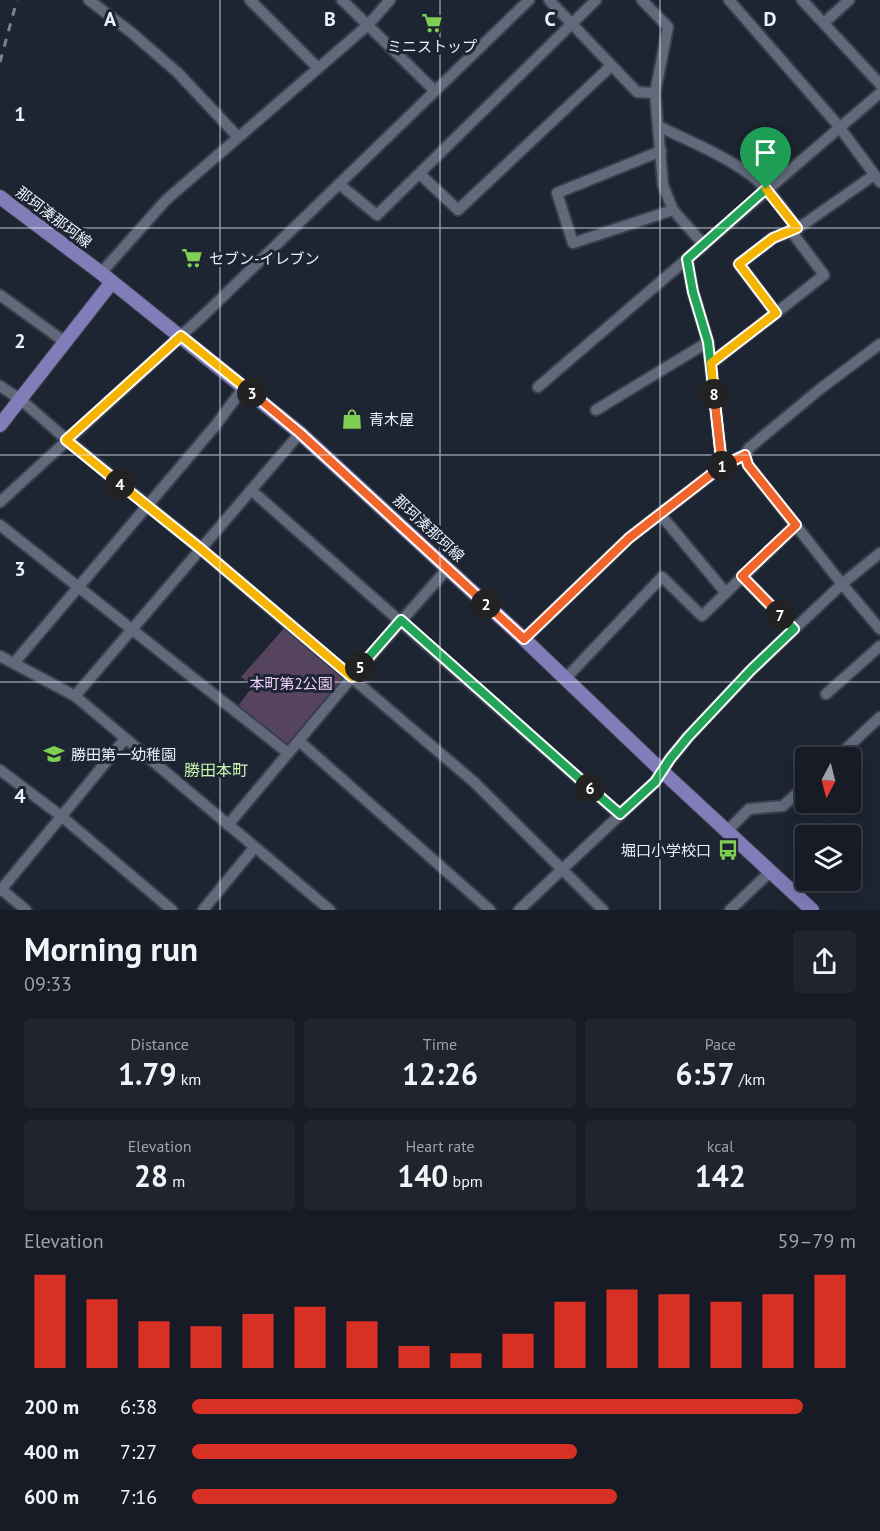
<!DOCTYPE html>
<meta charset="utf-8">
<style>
:root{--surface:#161b26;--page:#1f242e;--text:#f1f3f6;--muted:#9ea1a7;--line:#353943;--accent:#d93025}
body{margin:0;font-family:"PT Sans","Noto Sans JP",sans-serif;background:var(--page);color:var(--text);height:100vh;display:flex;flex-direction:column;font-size:22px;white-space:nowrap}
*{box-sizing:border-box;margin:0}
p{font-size:20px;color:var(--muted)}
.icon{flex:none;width:33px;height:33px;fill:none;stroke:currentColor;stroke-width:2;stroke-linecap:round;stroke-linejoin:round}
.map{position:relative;height:910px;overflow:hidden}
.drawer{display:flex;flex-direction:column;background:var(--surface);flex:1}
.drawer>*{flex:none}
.needle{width:39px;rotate:187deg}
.controls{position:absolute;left:795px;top:747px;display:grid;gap:12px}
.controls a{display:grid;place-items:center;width:66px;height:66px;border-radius:6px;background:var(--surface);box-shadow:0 6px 24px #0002,0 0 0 2px var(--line);font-size:30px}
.pin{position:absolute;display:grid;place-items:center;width:51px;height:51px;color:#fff;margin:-62px -26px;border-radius:50% 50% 50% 0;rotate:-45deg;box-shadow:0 0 6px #0007}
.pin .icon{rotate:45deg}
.km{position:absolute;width:30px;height:30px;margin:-15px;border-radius:50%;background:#222;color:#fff;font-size:16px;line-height:30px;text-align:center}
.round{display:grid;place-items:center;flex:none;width:63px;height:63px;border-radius:6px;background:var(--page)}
.summary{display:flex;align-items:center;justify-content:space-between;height:102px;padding:0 24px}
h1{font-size:33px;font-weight:700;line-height:45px}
.figures{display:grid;grid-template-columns:repeat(3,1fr);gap:9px;height:102px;padding:6px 24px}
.figures div{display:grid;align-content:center;border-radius:6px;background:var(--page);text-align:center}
.figures b{font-size:30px;font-weight:700}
.figures small{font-size:16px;font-weight:400}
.figures p{font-size:16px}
.chart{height:168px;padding:12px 24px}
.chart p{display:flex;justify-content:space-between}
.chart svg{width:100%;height:108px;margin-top:6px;stroke:var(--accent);stroke-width:6}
ul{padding:0 24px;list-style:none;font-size:20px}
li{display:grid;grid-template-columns:96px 72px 1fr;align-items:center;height:45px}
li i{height:15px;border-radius:8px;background:var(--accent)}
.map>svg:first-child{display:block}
.green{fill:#56435d}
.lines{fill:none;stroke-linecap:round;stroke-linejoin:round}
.minor-casing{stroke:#393f4b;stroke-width:14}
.major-casing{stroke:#393f4b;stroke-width:16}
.minor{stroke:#61697a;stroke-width:10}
.major{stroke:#827cb8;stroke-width:14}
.rail{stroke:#7b818e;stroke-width:3;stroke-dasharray:8 8;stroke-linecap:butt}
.split-1-casing{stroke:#fff;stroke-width:12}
.split-2-casing{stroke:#fff;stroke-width:12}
.split-3-casing{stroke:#fff;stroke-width:12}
.split-4-casing{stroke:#fff;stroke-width:12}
.split-5-casing{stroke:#fff;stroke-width:12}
.split-6-casing{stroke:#fff;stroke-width:12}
.split-7-casing{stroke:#fff;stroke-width:12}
.split-8-casing{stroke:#fff;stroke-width:12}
.split-9-casing{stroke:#fff;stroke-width:12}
.split-1{stroke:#22a559;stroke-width:8}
.split-2{stroke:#f0652b;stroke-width:8}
.split-3{stroke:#f0652b;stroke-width:8}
.split-4{stroke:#f5b400;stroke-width:8}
.split-5{stroke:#f5b400;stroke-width:8}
.split-6{stroke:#22a559;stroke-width:8}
.split-7{stroke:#22a559;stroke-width:8}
.split-8{stroke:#f0652b;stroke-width:8}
.split-9{stroke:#f5b400;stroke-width:8}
.grid{fill:none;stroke:#eaeff9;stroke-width:1.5;stroke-opacity:0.55}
.labels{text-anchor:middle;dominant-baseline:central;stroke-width:6;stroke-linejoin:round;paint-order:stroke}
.poi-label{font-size:15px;fill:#eaeff9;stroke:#1d2432;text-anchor:start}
.street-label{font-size:15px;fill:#eaeff9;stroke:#1d2432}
.park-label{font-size:15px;fill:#efd0fc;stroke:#1d2432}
.neighbourhood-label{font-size:16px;fill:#c6f4b1;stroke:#1d2432}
.grid-label{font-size:20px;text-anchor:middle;font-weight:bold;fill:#eaeff9;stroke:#1d2432;stroke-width:6;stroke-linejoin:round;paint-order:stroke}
</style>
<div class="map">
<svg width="880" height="910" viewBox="0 0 880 910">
<rect width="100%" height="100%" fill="#1d2432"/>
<!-- green -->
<path class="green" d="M285,627L343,677V682L291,743L281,744L237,707L253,686L241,677Z"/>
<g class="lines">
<!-- minor casing -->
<g class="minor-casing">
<g id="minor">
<path d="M89,0L132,33L178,73L238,137"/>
<path d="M250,0L318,68"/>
<path d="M342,0L434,90"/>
<path d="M549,0L637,92L655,93"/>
<path d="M642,0L668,27L655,93L663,185L673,210L704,245L687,259L693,292L708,342L722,466"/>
<path d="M729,0L837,124L880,182"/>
<path d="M802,0L880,84"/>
<path d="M824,23L849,0"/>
<path d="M658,126C689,141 724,155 752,176C770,190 784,210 797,229"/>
<path d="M661,151L557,193L573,243L673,210"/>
<path d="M420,174L458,210L611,66"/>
<path d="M339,184L377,215L596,0"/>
<path d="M791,231L824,275L776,313L739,264L773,238L797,229L874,175"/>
<path d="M101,273L166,200L368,25L390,0"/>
<path d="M0,295L65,342"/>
<path d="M880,344L820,389L749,448L745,455L748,465L842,584L880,629"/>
<path d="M711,363L776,313"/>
<path d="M0,386L20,399L66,439L201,549L474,782L603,910"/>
<path d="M538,387L880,93"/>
<path d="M596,410L708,342"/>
<path d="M251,490L620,815"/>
<path d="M0,502L206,313L529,0"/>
<path d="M660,514L726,593"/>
<path d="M0,525L288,753"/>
<path d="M742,576L794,629"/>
<path d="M524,639L629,538L722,466L745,455"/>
<path d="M0,656L75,696L330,910"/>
<path d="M14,663L215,426L244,387"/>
<path d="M566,678L662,577L702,616L796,525"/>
<path d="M826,694L880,646"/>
<path d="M75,696L300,433"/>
<path d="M299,741L490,910"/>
<path d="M836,758L880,717"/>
<path d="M0,770L61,816L172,910"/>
<path d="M228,825L352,677L448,568"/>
<path d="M727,831L749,809L783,806L806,785"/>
<path d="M0,888L26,910"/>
<path d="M0,891L125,739"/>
<path d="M203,910L254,848"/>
<path d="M519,910L655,782L670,759L688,737L751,670L842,584L880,553"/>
<path d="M730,910L771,871"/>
</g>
</g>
<!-- major casing -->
<g class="major-casing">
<g id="major">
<path d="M0,197L101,273L300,433L524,639L663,772L812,910"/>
<path d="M0,425L112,282"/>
</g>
</g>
<!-- minor -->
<use href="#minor" class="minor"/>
<!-- major -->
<use href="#major" class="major"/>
<!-- rail -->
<path class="rail" d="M0,62L17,0"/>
</g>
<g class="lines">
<!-- split-1 casing -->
<g class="split-1-casing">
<path id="split-1" d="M722,466L708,342L693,292L687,259L766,189"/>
</g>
<!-- split-2 casing -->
<g class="split-2-casing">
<path id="split-2" d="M486,604L524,639L629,538L722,466"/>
</g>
<!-- split-3 casing -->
<g class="split-3-casing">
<path id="split-3" d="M252,393L300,433L486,604"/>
</g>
<!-- split-4 casing -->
<g class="split-4-casing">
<path id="split-4" d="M120,484L66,440L181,336L252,393"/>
</g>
<!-- split-5 casing -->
<g class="split-5-casing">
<path id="split-5" d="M120,484L201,549L352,677L360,667"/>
</g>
<!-- split-6 casing -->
<g class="split-6-casing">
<path id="split-6" d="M360,667L401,620L590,788"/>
</g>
<!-- split-7 casing -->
<g class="split-7-casing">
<path id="split-7" d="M590,788L620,814L655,782L670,759L688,737L751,670L794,629L780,615"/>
</g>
<!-- split-8 casing -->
<g class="split-8-casing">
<path id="split-8" d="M714,394L722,466L745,455L748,465L796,525L742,576L780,615"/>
</g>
<!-- split-9 casing -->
<g class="split-9-casing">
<path id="split-9" d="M714,394L711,363L776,313L739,264L773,238L797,228L766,189"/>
</g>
<!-- split-1 -->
<use href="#split-1" class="split-1"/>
<!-- split-2 -->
<use href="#split-2" class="split-2"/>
<!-- split-3 -->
<use href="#split-3" class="split-3"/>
<!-- split-4 -->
<use href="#split-4" class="split-4"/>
<!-- split-5 -->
<use href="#split-5" class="split-5"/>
<!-- split-6 -->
<use href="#split-6" class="split-6"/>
<!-- split-7 -->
<use href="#split-7" class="split-7"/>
<!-- split-8 -->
<use href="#split-8" class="split-8"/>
<!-- split-9 -->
<use href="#split-9" class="split-9"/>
</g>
<!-- grid -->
<path class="grid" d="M220,0V910M440,0V910M660,0V910M0,228H880M0,455H880M0,682H880"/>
<!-- icons -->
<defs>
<g id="supermarket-bare" transform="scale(1.62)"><path d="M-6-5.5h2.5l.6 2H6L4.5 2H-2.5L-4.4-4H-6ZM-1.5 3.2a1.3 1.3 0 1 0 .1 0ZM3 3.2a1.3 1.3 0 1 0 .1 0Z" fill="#7fd052" stroke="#1d2432" stroke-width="2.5" paint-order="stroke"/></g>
<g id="shop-bare" transform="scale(1.62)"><path d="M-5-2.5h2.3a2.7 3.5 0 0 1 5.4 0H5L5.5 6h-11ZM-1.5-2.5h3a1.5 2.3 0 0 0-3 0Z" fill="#7fd052" stroke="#1d2432" stroke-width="2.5" paint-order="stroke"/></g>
<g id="school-bare" transform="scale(1.62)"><path d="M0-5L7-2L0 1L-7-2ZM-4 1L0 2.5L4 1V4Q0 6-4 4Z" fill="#7fd052" stroke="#1d2432" stroke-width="2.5" paint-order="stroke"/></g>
<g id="bus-bare" transform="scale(1.62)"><path d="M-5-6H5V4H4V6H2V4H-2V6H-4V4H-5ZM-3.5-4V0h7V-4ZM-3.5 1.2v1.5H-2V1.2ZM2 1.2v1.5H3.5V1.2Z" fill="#7fd052" stroke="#1d2432" stroke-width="2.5" paint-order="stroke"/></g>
</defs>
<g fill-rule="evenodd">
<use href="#supermarket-bare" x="432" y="23"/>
<use href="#supermarket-bare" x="192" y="258"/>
<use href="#shop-bare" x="352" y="419"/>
<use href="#school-bare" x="54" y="754"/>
<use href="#bus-bare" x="728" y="850"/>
</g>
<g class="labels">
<!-- poi labels -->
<g class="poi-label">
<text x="432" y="46" text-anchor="middle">ミニストップ</text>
<text x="209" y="258">セブン-イレブン</text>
<text x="369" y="419">青木屋</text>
<text x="71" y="754">勝田第一幼稚園</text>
<text x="711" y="850" text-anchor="end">堀口小学校口</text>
</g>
<!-- street labels -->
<g class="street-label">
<text transform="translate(54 217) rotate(37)">那珂湊那珂線</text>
<text transform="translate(429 528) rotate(43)">那珂湊那珂線</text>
</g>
<!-- park labels -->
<g class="park-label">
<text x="291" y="683">本町第2公園</text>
</g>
<!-- neighbourhood labels -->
<g class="neighbourhood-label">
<text x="216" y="770">勝田本町</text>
</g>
</g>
<g class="grid-label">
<text x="110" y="26">A</text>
<text x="330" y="26">B</text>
<text x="550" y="26">C</text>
<text x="770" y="26">D</text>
<text x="20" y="121">1</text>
<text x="20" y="348">2</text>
<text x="20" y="576">3</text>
<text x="20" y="803">4</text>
</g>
</svg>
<div class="controls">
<a><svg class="needle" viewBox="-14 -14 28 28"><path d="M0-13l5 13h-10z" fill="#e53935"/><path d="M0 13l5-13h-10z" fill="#9ea1a7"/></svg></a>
<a><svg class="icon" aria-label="layers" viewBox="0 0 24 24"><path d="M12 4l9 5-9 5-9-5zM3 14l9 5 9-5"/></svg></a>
</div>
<div class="pin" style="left:766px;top:189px;background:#1e9e55"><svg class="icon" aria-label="arrive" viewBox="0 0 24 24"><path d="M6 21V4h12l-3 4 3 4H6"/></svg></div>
<b class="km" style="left:722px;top:466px">1</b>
<b class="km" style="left:486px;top:604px">2</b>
<b class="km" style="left:252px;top:393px">3</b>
<b class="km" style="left:120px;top:484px">4</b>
<b class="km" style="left:360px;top:667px">5</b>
<b class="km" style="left:590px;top:788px">6</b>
<b class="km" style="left:780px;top:615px">7</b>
<b class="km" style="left:714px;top:394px">8</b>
</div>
<section class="drawer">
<div class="summary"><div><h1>Morning run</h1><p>09:33</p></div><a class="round"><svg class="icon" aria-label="share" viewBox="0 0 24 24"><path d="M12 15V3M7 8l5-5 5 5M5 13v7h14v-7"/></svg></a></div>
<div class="figures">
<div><p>Distance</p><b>1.79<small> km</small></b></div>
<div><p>Time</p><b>12:26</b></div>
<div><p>Pace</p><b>6:57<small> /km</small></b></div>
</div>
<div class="figures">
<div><p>Elevation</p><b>28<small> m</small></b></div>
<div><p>Heart rate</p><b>140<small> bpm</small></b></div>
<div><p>kcal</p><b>142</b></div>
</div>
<div class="chart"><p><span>Elevation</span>59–79 m</p>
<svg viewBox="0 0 160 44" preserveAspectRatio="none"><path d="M5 44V6M15 44V16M25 44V25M35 44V27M45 44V22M55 44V19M65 44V25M75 44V35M85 44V38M95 44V30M105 44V17M115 44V12M125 44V14M135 44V17M145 44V14M155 44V6"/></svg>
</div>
<ul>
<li><b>200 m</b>6:38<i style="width:92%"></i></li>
<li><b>400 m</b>7:27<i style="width:58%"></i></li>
<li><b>600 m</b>7:16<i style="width:64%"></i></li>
</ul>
</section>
